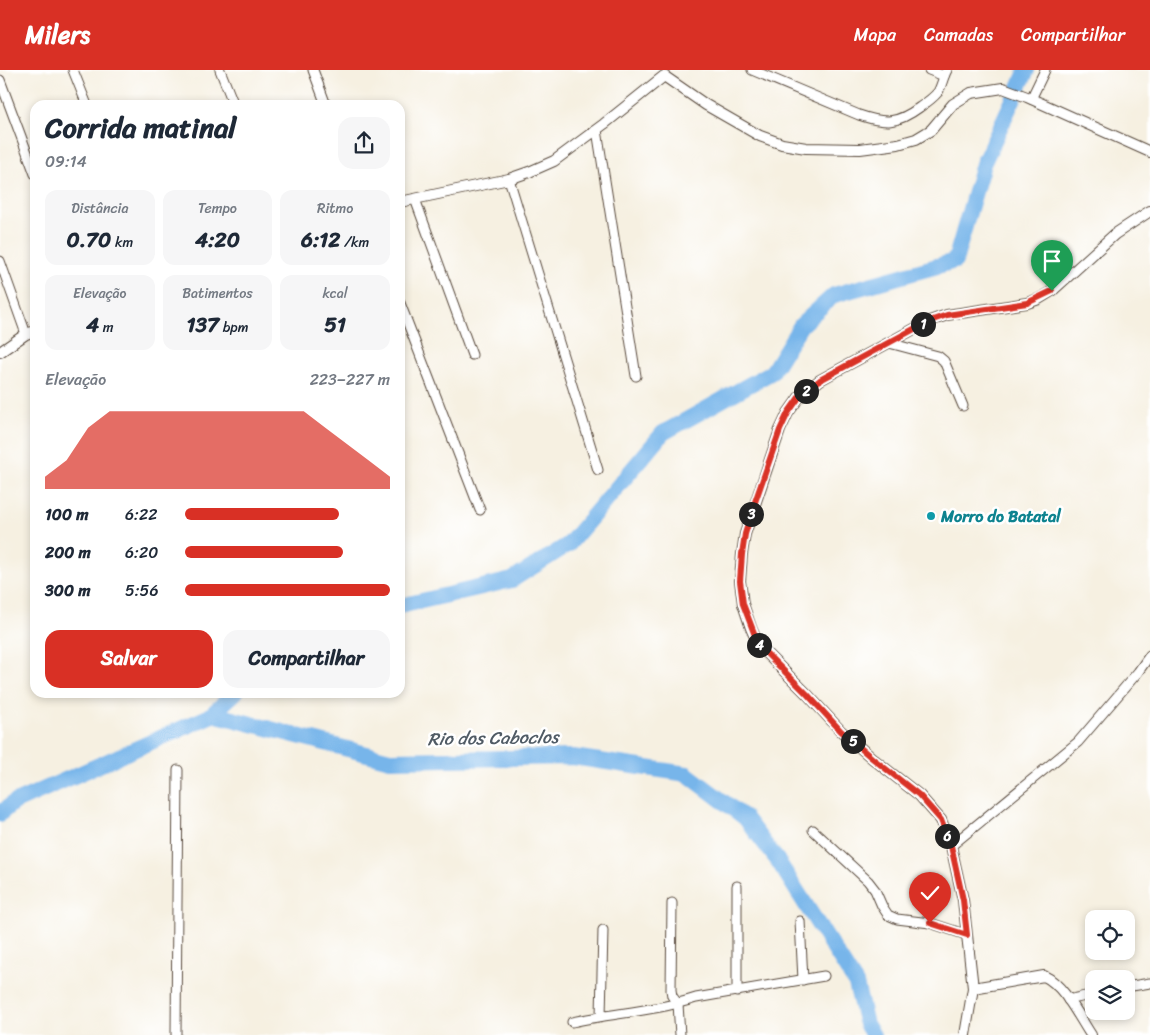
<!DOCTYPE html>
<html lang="pt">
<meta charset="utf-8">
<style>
:root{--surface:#fff;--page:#f6f6f7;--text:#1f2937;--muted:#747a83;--accent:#d93025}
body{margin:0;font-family:Sriracha,sans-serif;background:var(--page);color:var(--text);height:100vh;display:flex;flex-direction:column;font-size:19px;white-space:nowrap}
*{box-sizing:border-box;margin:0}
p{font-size:16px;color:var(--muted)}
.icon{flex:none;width:28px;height:28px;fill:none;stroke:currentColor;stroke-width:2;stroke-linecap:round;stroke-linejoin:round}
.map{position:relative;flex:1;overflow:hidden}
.panel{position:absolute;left:30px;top:30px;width:375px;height:598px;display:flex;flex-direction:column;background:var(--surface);border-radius:15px;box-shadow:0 2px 8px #0003}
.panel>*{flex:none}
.buttons{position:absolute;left:1085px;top:840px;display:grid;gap:10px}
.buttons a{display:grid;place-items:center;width:50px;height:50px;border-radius:10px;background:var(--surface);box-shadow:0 2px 8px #0003;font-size:25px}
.pin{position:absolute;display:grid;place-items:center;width:42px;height:42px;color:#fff;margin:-51px -21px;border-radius:50% 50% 50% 0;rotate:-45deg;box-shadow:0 0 5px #0007}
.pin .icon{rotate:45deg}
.km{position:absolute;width:25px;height:25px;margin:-12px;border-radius:50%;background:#222;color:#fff;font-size:14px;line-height:25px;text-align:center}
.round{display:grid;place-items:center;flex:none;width:52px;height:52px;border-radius:15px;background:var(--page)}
.headline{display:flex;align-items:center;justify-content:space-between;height:85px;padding:0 15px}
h1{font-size:28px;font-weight:800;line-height:38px}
.stats{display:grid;grid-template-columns:repeat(3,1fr);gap:8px;height:85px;padding:5px 15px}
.stats div{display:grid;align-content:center;border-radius:12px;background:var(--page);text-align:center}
.stats b{font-size:21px;font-weight:800}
.stats small{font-size:14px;font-weight:400}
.stats p{font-size:14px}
.chart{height:140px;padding:10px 15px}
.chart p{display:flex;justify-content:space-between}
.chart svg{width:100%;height:90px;margin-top:5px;fill:var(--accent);opacity:.7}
.button{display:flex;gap:10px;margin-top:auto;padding:10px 15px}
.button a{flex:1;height:58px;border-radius:15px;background:var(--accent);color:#fff;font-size:20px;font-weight:800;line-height:58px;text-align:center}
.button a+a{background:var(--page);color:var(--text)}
ul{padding:0 15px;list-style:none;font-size:16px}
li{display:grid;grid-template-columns:80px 60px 1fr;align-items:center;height:38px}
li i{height:12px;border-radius:6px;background:var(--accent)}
header{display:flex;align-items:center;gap:30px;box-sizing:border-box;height:70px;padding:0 25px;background:var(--accent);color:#fff}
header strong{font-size:24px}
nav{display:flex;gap:28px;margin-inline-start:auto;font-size:18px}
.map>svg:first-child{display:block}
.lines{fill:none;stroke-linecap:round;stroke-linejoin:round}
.river{stroke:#77b5ea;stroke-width:16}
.minor-casing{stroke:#57483b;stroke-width:11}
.tertiary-casing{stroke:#57483b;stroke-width:12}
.minor{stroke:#fff;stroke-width:9}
.tertiary{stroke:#fff;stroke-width:10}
.route-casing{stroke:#fff;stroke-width:10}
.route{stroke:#d93025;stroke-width:6}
.culture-dot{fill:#0f9aa8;stroke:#fff;stroke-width:2}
.labels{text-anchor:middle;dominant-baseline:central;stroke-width:5;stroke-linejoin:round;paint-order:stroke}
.culture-label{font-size:16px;font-weight:bold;fill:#0d838f;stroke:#fff;text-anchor:start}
.water-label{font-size:18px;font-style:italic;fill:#505b65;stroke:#fff}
</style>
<header>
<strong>Milers</strong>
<nav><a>Mapa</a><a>Camadas</a><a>Compartilhar</a></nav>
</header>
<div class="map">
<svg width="1150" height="965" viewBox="0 0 1150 965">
<rect width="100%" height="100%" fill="#fff"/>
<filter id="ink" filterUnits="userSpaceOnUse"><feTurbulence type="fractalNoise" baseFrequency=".02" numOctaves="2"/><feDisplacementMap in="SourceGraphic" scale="10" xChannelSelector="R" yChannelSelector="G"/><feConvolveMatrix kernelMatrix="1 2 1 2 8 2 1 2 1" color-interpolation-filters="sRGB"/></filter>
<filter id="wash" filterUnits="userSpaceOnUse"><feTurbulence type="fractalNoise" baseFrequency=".0096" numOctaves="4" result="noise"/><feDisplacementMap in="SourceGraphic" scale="20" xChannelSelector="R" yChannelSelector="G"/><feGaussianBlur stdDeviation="1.12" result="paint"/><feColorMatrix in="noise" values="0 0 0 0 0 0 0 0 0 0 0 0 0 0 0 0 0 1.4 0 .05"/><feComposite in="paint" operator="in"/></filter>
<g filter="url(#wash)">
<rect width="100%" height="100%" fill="#f6f0e1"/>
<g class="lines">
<!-- river -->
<g class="river">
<path d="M400,536L512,510L569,474L663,363L772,302L801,255L834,225L955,191L983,94L1027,0"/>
<path d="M213,644L390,690L573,687L687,704L745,748L778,791L856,914L866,954L873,965"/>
<path d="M0,744L13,733L210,646L236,622"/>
</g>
</g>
</g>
<g filter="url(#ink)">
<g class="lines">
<!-- minor casing -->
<g class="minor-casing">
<g id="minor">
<path d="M73,0L87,35"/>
<path d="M220,0L234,35"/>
<path d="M313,0L326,35"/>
<path d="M752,0L859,45C885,54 897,54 920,37C926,33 933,28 938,22C942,15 943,7 947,0"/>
<path d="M929,0L944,6"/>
<path d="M0,10L35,104"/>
<path d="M1031,29L1045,0"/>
<path d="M597,60L636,306"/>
<path d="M509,109L598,400"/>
<path d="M415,129L472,285"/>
<path d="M0,191L26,264"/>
<path d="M400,233L480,440"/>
<path d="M889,273L938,286L944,291L963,336"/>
<path d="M813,760L868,811L875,820L882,836L888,845L897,849L930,853L967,865"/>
<path d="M951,776L1078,672L1138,602L1150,585"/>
<path d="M737,816V922"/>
<path d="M672,833L671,920L672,926L678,934L680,965"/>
<path d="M800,851L803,910"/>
<path d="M1126,917L1150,913"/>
<path d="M1068,930L1094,924"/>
<path d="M601,946L603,860"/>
<path d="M572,952C613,943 656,941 696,928L824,906"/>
<path d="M176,965L178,700"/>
</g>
</g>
<!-- tertiary casing -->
<g class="tertiary-casing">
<g id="tertiary">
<path d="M400,132L509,109L529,102L554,91L604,54L664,6L706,35L760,66L782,74L806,78L860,79L898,74L916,69L931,60L953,34L971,23L1003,18L1027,27L1150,82"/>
<path d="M0,282L26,264L35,261"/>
<path d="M973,918L1044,906C1064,915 1079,947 1091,965"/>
<path d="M965,965L973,918L967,865L963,830L951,776L941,750L919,725L872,688L841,661L807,624L759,576L751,558L743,534L740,511L742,484L745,464L780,360L788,343L800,326L820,310L927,252L947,245L1027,233L1039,229L1052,221L1115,164L1150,141"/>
</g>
</g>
<!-- minor -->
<use href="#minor" class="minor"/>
<!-- tertiary -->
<use href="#tertiary" class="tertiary"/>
</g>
</g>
<g class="lines" filter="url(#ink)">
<!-- route casing -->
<g class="route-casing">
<path id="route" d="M930,853L967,865L963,830L951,776L941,750L919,725L872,688L841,661L807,624L759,576L743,534L740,511L742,484L745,464L755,432L780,360L788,343L800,326L820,310L927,252L947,245L1027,233L1052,221"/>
</g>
<!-- route -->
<use href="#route" class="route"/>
</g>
<!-- markers -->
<circle class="culture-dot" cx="931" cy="446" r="5"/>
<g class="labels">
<!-- culture labels -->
<g class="culture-label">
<text x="941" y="446">Morro do Batatal</text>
</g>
<!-- water labels -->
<g class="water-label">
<text transform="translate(493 668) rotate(-1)">Rio dos Caboclos</text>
</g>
</g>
</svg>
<div class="buttons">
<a><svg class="icon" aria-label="locate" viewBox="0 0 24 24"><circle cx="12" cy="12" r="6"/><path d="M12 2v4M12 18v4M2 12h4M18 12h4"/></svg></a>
<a><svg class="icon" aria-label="layers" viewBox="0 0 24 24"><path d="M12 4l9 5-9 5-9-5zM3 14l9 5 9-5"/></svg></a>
</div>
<div class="pin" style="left:1052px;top:221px;background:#1e9e55"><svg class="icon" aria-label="arrive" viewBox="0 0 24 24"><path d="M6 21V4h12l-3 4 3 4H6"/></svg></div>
<div class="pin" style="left:930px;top:853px;background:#d93025"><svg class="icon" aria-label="check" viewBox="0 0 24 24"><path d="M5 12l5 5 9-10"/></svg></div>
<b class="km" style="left:923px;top:254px">1</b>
<b class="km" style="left:806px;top:321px">2</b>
<b class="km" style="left:751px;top:444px">3</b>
<b class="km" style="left:759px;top:575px">4</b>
<b class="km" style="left:853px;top:671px">5</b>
<b class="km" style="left:947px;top:766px">6</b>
<section class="panel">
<div class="headline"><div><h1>Corrida matinal</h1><p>09:14</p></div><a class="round"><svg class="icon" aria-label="share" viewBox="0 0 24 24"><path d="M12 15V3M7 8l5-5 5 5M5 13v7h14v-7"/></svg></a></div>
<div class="stats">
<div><p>Distância</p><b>0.70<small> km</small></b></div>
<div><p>Tempo</p><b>4:20</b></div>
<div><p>Ritmo</p><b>6:12<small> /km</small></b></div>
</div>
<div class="stats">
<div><p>Elevação</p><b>4<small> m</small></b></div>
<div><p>Batimentos</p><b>137<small> bpm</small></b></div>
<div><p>kcal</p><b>51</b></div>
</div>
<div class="chart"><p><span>Elevação</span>223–227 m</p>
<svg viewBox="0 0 160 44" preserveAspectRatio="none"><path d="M0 44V38L10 30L20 14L30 6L40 6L50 6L60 6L70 6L80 6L90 6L100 6L110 6L120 6L130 14L140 22L150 30L160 38V44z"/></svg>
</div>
<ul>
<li><b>100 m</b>6:22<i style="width:75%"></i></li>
<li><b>200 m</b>6:20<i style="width:77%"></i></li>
<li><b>300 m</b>5:56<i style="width:100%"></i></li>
</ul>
<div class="button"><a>Salvar</a><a>Compartilhar</a></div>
</section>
</div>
